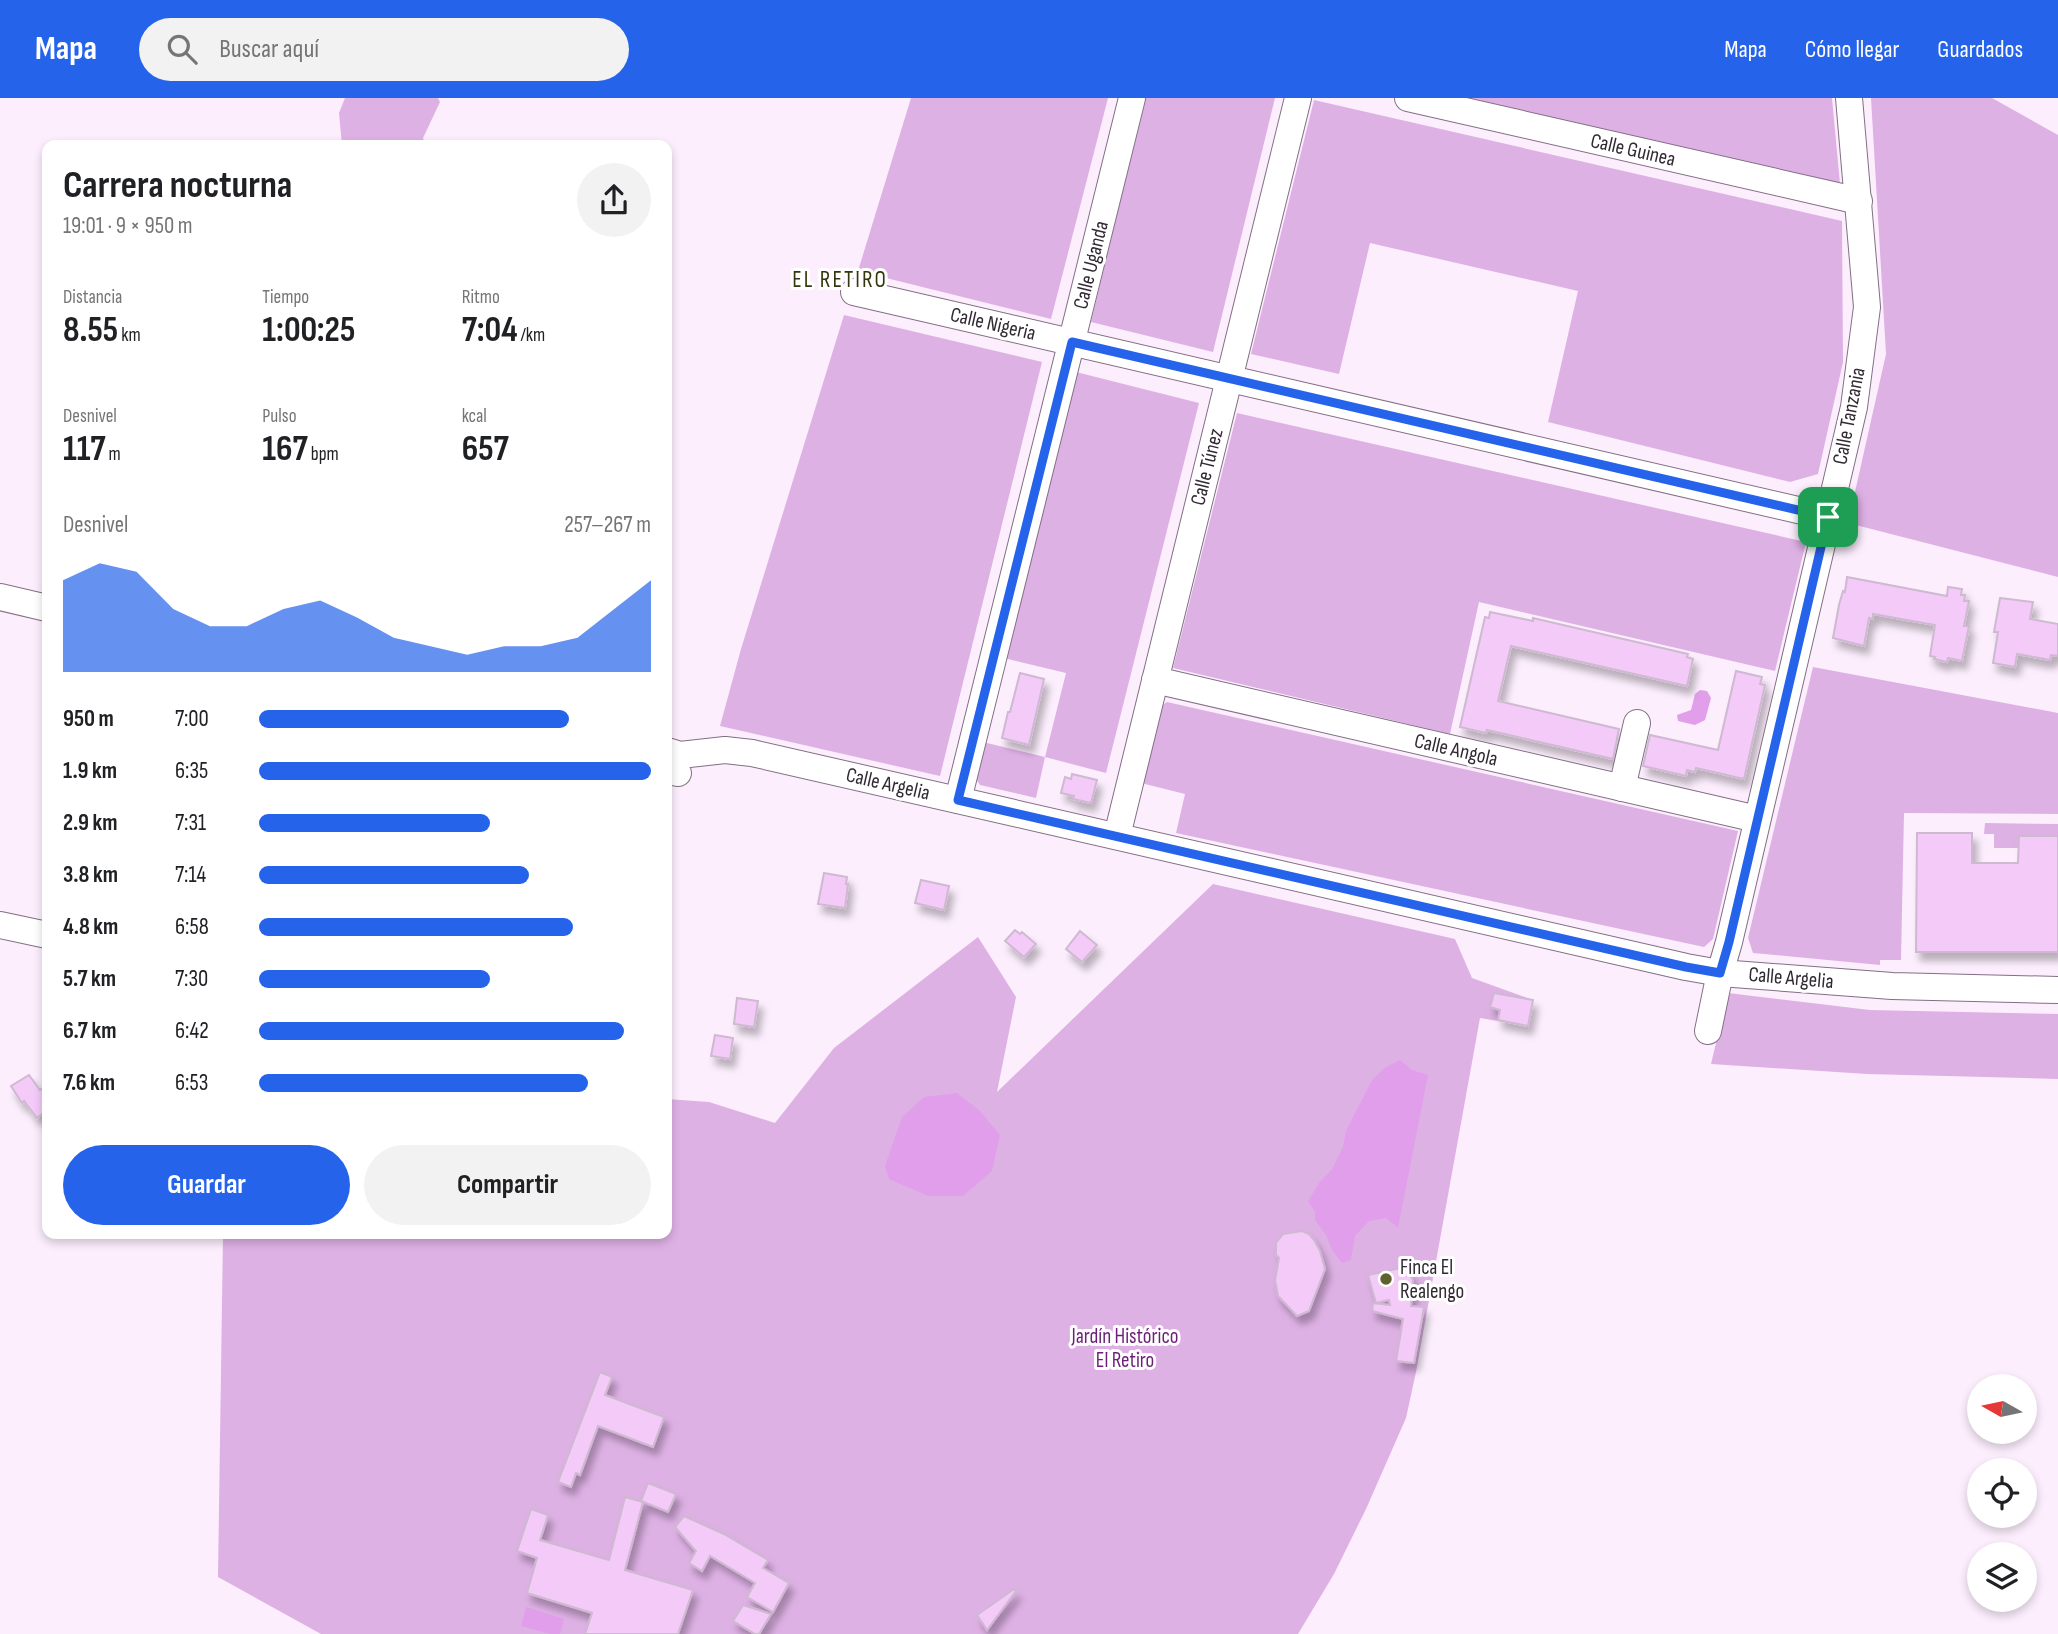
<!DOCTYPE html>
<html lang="es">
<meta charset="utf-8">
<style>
:root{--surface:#fff;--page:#f2f2f2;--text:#202124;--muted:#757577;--accent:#2563eb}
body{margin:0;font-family:"Sofia Sans Condensed",sans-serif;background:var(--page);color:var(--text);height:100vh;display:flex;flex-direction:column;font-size:26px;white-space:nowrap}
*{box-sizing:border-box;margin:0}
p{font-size:23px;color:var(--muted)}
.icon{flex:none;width:38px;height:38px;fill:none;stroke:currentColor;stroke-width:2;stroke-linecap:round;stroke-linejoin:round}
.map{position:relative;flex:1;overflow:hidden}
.drawer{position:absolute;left:42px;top:42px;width:630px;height:1099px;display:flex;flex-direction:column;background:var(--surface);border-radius:14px;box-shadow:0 4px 10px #0003}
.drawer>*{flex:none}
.needle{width:46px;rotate:279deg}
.fabs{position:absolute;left:1967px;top:1276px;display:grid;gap:14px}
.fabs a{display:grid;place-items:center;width:70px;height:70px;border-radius:50%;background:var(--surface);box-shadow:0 4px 10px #0003;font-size:35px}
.pin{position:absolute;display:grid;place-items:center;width:60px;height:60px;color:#fff;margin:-30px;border-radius:14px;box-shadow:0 4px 10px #0006}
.round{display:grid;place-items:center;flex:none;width:74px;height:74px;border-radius:37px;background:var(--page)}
.head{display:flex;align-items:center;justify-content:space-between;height:119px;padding:0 21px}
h1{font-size:38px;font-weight:700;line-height:52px}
.metrics{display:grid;grid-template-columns:repeat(3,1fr);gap:10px;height:119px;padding:7px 21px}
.metrics div{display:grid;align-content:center}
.metrics b{font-size:35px;font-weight:700}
.metrics small{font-size:19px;font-weight:400}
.metrics p{font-size:19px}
.chart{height:196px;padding:14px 21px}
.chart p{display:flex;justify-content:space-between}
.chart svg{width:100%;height:126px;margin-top:7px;fill:var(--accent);opacity:.7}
.action{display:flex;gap:14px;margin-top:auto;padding:14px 21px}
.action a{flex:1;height:80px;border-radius:42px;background:var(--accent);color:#fff;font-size:28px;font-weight:700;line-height:80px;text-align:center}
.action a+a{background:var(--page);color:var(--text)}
ul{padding:0 21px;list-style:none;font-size:23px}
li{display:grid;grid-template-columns:112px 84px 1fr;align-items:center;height:52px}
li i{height:18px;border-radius:9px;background:var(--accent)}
header{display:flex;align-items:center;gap:42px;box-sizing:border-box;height:98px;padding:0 35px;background:var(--accent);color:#fff}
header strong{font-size:33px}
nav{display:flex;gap:38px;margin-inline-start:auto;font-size:24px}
.search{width:490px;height:63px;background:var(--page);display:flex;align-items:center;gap:18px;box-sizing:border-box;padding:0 24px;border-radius:38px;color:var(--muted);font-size:26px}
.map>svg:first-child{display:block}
.green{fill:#deb1e5}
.water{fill:#e19eea}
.building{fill:#f3caf8;stroke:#ceb9d1;stroke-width:2;filter:url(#shadow)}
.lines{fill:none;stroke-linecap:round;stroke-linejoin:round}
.minor-casing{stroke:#826f85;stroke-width:28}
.minor{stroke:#fff;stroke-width:26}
.route-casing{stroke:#fff;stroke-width:14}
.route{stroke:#2563eb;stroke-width:9}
.poi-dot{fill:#5e622f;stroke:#fff;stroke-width:2.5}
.labels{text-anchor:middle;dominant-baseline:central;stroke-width:6;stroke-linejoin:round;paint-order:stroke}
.street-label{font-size:21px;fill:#322a33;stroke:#fff}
.poi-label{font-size:21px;fill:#322a33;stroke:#fff;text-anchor:start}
.park-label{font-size:21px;fill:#6d1e79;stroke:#fff}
.neighbourhood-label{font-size:23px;letter-spacing:2px;fill:#34360d;stroke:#fff}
</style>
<header>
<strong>Mapa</strong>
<div class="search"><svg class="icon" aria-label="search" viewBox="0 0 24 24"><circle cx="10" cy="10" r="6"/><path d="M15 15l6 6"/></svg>Buscar aquí</div>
<nav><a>Mapa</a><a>Cómo llegar</a><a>Guardados</a></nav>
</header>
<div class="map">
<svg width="2058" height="1536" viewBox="0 0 2058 1536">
<defs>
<filter id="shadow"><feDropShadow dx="4.5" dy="8" stdDeviation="3.5" flood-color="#0004"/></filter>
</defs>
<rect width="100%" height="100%" fill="#fceefd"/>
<!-- green -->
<g class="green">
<path d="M345,0H438L440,4L423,40L425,47H342L339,15Z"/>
<path d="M911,0H1108L1051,221L858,173Z"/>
<path d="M1145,0H1275L1213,254L1091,224Z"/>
<path d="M1468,0H1832L1840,86Z"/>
<path d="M1871,0H1992L2058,37V479L1848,425L1886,256Z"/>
<path d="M1314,2L1842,123L1843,264L1818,376L1790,384L1548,324L1578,193L1370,145L1339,276L1251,256Z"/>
<path d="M844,217L1042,264L940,678L720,628L741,551Z"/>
<path d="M1076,274L1199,305L1106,675L1045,659L1036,700L980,687L974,678L983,644L1045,659L1066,575L1004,560Z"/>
<path d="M1237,315L1806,444L1775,573L1479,504L1450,636L1173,570Z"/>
<path d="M1813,569L2058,615V716L1904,715L1901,862H1880V867L1753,855L1748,840Z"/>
<path d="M1167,604L1738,733L1713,841L1704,849L1176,735L1185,696L1141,685L1158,610Z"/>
<path d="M1985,725L2058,726V738H2019V750H1994V736H1984Z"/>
<path d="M1213,786L1455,841L1472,880L1533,902L1528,928L1480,920L1416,1274L1406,1320L1366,1411L1334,1476L1298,1536H321L218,1479L223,1136H667V1001L709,1004L775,1025L834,950L978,839L1016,899L997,994Z"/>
<path d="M1728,895L1870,912L2058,916V981L1867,976L1711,966Z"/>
</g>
<!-- water -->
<g class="water">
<path d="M1700,592L1707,593L1711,600L1705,622L1695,627L1678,623L1677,617L1691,612L1695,596Z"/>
<path d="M1400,962L1412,972L1428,977L1398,1130L1386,1120L1369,1123L1355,1138L1351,1162L1342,1165L1332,1152L1326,1137L1315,1122V1114L1308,1103L1319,1085L1332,1071L1343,1049L1346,1033L1372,982L1386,969Z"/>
<path d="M957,995L980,1013L1000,1037L992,1073L963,1098H928L889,1081L885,1068L902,1019L924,999Z"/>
<path d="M526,1509L564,1521L560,1536H550L521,1528Z"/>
</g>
<!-- building -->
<g class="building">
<path d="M1847,479L1947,498L1948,489L1962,491L1961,497H1965L1964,503H1969L1964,528H1969L1962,563L1948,560L1947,564L1934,561L1935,559L1930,558L1935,527L1873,516V521L1869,520L1864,548L1833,540L1839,507L1843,493L1845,494Z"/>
<path d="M2000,500L2033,504L2030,521L2058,526V558L2051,557L2050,562L2017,556L2015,569L1993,565L1998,534H1994Z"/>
<path d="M1490,514L1533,523V520L1688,556L1687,559L1693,561L1687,588L1511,548L1498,603L1619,631L1613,661L1487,632L1486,635L1460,629L1485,519L1489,520Z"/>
<path d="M1736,573L1762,579L1760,586L1765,587L1744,681L1696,670L1695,674L1687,672L1686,678L1643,668L1650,637L1718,652Z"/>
<path d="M1020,575L1044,581L1029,647L1002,640L1008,614H1010Z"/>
<path d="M1072,676L1097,682L1091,705L1073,701L1074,698L1061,695L1065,679L1071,681Z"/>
<path d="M1917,735H1972V765H2018L2019,738H2058V854H1916Z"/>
<path d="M824,775L847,779L846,786H848L845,810L818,806Z"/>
<path d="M921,782L949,788L944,812L915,805Z"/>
<path d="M1015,832L1020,836L1022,834L1036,846L1024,859L1005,843Z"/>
<path d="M1080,833L1097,847L1082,864L1066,851Z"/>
<path d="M1494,895L1533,902L1528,928L1498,922L1500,912L1490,909Z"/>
<path d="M737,900L758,903L754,929L734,926Z"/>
<path d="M715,937L733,940L730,961L711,958Z"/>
<path d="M29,977L40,992L47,987V1012L37,1020L24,1003L22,1005L11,988Z"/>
<path d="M1302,1133L1309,1136L1314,1142L1320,1153L1325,1171L1309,1213L1297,1218L1278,1198L1275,1182L1279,1160L1276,1157V1145L1283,1136Z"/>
<path d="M1405,1169L1413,1182L1411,1208L1424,1209L1414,1265L1396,1263L1403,1221L1372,1213L1373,1205L1390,1207L1389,1202L1376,1205L1368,1177Z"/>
<path d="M600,1274L612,1279L605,1297L664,1319L653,1349L598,1328L580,1377L576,1375L571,1389L558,1384Z"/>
<path d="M648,1385L676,1396L668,1414L641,1403Z"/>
<path d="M625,1399L643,1404L625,1472L693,1492L678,1536H585L592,1515L527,1495L537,1460L517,1453L531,1411L548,1417L540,1442L609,1462Z"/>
<path d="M684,1418L724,1436L768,1462L763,1470L789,1485L773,1514L747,1499L755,1485L710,1458L702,1473L689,1465L696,1453L675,1429Z"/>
<path d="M1014,1491L1016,1493L987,1532L977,1517Z"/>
<path d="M743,1507L771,1516L759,1536H755L733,1523Z"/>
</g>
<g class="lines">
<!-- minor casing -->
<g class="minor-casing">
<g id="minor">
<path d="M1408,0L1859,103"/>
<path d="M854,194L1828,419"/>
<path d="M0,499L47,510"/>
<path d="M1155,582L1757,721"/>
<path d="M667,653L680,657L725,652L752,655L1686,869L1720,875L1892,888L2058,892"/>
<path d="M667,673L678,675"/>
<path d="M1622,690L1637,625"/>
<path d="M958,702L1132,0"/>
<path d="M1117,738L1298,0"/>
<path d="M0,827L47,837"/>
<path d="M1708,933L1720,875L1729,844L1854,309L1867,209L1849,0"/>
</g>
</g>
<!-- minor -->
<use href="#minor" class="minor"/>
</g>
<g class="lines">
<!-- route casing -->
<g class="route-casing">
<path id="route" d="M1072,244L1828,419L1729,844L1720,875L1686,869L958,702Z"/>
</g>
<!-- route -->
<use href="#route" class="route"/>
</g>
<!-- markers -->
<circle class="poi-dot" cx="1386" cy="1181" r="7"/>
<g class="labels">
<!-- street labels -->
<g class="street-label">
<text transform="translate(1633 52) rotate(13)">Calle Guinea</text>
<text transform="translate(1091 167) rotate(-76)">Calle Uganda</text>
<text transform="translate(993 226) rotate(13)">Calle Nigeria</text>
<text transform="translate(1849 318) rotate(-79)">Calle Tanzania</text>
<text transform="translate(1207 369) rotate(-76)">Calle Túnez</text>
<text transform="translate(1456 652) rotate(13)">Calle Angola</text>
<text transform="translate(888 686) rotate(13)">Calle Argelia</text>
<text transform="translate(1791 880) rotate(5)">Calle Argelia</text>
</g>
<!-- poi labels -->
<g class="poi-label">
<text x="1400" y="1169">Finca El<tspan x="1400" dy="24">Realengo</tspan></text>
</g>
<!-- park labels -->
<g class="park-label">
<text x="1125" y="1238">Jardín Histórico<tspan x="1125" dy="24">El Retiro</tspan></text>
</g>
<!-- neighbourhood labels -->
<g class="neighbourhood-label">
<text x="840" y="182">EL RETIRO</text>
</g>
</g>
</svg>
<div class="fabs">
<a><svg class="needle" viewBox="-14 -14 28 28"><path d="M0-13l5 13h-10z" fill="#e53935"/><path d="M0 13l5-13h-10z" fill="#757577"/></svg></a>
<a><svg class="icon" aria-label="locate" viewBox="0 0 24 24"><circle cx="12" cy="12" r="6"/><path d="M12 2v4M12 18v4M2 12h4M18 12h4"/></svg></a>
<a><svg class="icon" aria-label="layers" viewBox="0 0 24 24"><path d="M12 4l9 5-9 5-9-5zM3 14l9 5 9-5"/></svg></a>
</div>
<div class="pin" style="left:1828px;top:419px;background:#1e9e55"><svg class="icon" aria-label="arrive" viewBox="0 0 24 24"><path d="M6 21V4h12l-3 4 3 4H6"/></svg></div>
<section class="drawer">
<div class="head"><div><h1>Carrera nocturna</h1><p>19:01 · 9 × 950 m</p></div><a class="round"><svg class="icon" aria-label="share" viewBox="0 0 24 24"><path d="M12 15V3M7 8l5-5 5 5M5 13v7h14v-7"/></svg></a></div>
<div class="metrics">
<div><p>Distancia</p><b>8.55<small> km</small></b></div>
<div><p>Tiempo</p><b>1:00:25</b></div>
<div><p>Ritmo</p><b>7:04<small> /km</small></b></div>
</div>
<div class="metrics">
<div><p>Desnivel</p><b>117<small> m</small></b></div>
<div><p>Pulso</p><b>167<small> bpm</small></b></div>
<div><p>kcal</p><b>657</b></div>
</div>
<div class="chart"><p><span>Desnivel</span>257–267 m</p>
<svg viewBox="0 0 160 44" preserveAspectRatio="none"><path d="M0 44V12L10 6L20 9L30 22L40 28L50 28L60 22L70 19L80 25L90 32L100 35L110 38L120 35L130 35L140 32L150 22L160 12V44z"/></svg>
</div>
<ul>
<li><b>950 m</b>7:00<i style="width:79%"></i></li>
<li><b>1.9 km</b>6:35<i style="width:100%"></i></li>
<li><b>2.9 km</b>7:31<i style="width:59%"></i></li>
<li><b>3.8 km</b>7:14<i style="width:69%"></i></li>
<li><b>4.8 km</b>6:58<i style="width:80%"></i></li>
<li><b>5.7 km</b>7:30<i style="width:59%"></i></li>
<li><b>6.7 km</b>6:42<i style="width:93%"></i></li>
<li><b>7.6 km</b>6:53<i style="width:84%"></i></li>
</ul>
<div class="action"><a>Guardar</a><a>Compartir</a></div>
</section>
</div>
